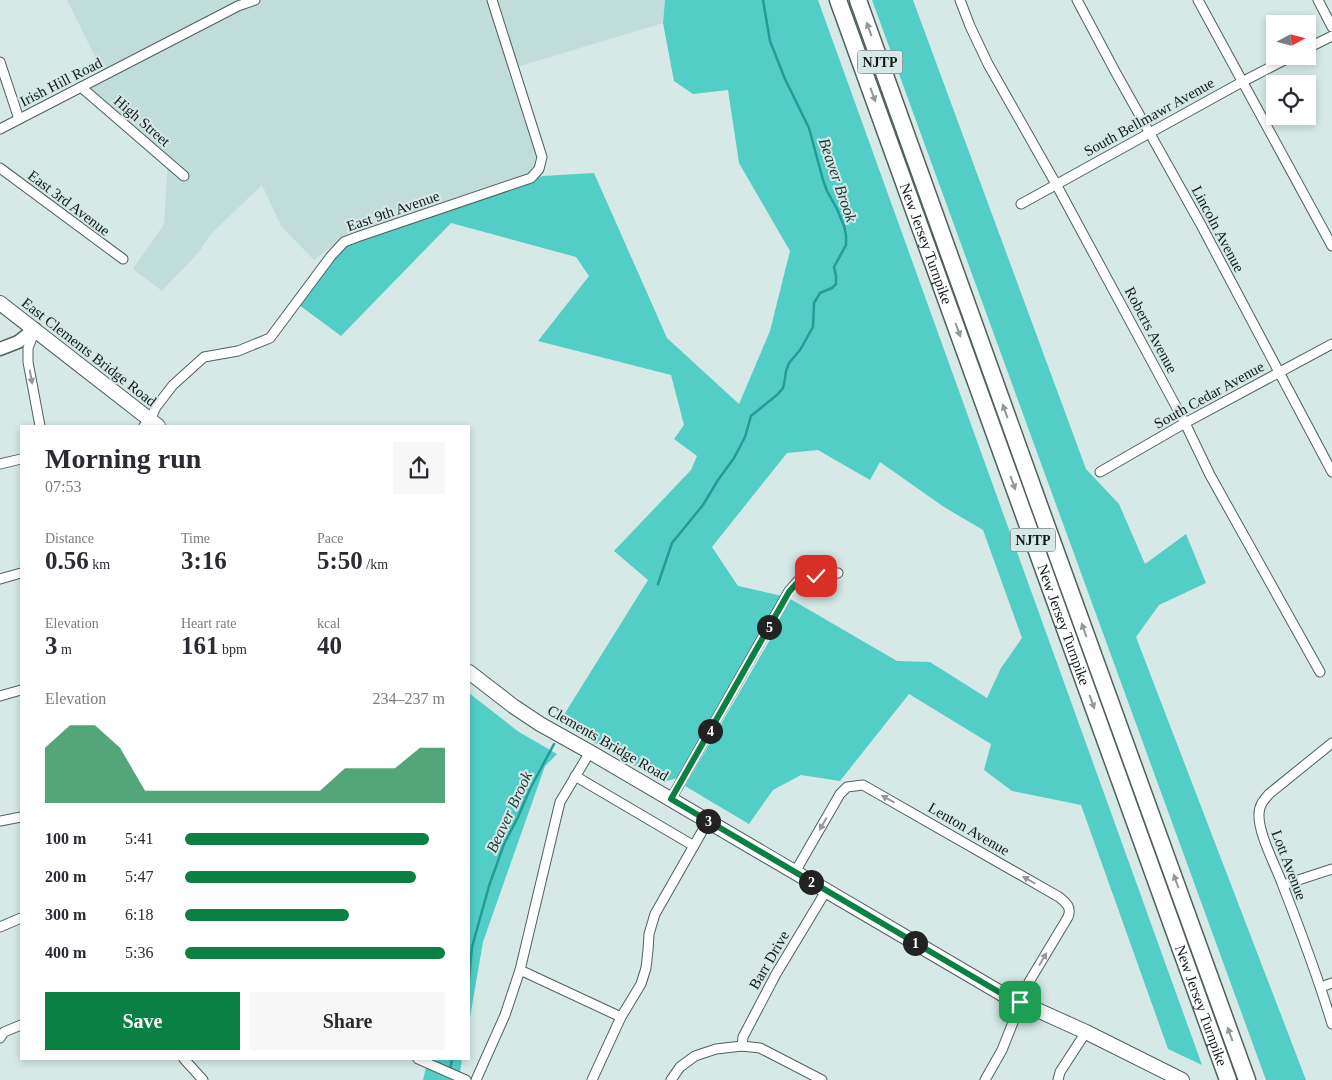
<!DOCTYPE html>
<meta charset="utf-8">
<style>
:root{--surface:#fff;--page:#f7f7f7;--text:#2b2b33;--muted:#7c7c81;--accent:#0b8043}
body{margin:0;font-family:Georgia,serif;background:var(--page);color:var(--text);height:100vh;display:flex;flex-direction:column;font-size:19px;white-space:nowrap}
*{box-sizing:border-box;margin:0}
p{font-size:16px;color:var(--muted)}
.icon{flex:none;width:28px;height:28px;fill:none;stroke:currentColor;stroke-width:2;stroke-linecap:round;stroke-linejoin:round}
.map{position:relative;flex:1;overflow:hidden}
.sheet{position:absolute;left:20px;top:425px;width:450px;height:635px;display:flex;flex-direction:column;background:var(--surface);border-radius:0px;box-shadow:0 2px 8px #0003}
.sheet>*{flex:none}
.needle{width:32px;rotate:83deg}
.controls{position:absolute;left:1266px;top:15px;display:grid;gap:10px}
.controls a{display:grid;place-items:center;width:50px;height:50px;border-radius:0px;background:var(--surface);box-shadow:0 2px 8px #0003;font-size:25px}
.pin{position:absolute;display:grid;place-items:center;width:42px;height:42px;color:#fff;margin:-21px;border-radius:10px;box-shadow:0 2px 8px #0006}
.km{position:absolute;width:25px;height:25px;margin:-12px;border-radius:50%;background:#222;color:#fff;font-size:14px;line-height:25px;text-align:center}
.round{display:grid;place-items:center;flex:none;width:52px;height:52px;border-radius:0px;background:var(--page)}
.headline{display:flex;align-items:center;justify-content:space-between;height:85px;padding:0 25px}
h1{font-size:28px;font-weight:700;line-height:38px}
.metrics{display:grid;grid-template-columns:repeat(3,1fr);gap:8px;height:85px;padding:5px 25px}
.metrics div{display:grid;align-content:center}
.metrics b{font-size:25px;font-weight:700}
.metrics small{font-size:14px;font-weight:400}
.metrics p{font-size:14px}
.chart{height:140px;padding:10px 25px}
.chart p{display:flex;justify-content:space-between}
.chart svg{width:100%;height:90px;margin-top:5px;fill:var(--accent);opacity:.7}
.button{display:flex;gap:10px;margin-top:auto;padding:10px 25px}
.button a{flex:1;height:58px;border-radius:0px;background:var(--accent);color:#fff;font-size:20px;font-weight:700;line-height:58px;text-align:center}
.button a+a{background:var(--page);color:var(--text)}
ul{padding:0 25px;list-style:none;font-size:16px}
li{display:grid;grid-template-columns:80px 60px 1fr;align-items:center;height:38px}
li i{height:12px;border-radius:6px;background:var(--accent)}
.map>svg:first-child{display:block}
.built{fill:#c1ddda}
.green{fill:#52cec6;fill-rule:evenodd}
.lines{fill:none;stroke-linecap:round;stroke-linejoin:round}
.stream{stroke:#239c96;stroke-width:2.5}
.street-casing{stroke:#50605e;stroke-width:11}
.secondary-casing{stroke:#50605e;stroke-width:15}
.primary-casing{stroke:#50605e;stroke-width:16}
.highway-casing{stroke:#50605e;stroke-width:19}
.street{stroke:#fff;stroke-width:9}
.secondary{stroke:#fff;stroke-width:12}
.primary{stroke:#fff;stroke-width:14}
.highway{stroke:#fff;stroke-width:16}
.oneway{fill:#949898}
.route-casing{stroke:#fff;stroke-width:10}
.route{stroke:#0b8043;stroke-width:6}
.labels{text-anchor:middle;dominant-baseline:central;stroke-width:4;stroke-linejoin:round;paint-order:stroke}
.shield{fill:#d6e9e7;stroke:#4d5757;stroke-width:1}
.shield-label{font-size:14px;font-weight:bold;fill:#121919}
.street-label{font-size:15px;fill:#121919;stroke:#d6e9e7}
.water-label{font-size:16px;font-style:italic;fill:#223b39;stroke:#d6e9e7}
</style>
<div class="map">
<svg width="1332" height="1080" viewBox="0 0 1332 1080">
<rect width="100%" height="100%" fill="#d6e9e7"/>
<!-- built -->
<path class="built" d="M67,0H665L663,23L507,70L529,113L543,176L356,235L354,229L314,260L281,226L262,185L211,234L199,252L162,291L133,269L164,224L168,161L79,87L103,73Z"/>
<!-- green -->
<g class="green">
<path d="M665,0H818L1202,1065L1168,1049L1081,805L1012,791L984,770L991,744L909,694L840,781L801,775L773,790L749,824L685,786L771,638L761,634L678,778L666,781L659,780L587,738L582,731L562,718L648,580L614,551L691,470L697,456L674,439L684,425L671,375L538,341L589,276L576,257L451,223L341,336L295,302L356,235L543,176L594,173L667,338L739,404L770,331L790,251L739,163L728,90L693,94L674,81L663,23ZM818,450L870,480L880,462L944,507L983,530L1022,638L1001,668L987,698L930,662L897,661L787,597L738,586L712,547L787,453Z"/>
<path d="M872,0H913L1086,469L1119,504L1145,564L1186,534L1206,583L1159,605L1136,637L1306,1080H1266Z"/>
<path d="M469,693L519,732L557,754L545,766L483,942L469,1023Z"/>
<path d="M428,1059H462L459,1080H423Z"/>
</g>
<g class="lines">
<!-- stream -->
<g class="stream">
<path d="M658,584L672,543L703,505L718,480L734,458L745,437L751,416L778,394L783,388L785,379L786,371L789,363L800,350L813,327L814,303L820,293L832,288L836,284V276L834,267L846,245V235L844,226L837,209L827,191L823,180L809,128L785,79L770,41L763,0"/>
<path d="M469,979L472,947L489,886L504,844L518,817L530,789L554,744"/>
<path d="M450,1070L452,1059"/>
</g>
<!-- street casing -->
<g class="street-casing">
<g id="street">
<path d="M960,0L970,26L988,64L1056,184L1185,423L1210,475L1320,672"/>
<path d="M1077,0L1116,73L1200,223L1332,472"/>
<path d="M1198,0L1332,246"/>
<path d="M1318,0L1332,27"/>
<path d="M1308,48L1332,36"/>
<path d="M0,62L19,119"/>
<path d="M81,87L184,176"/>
<path d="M0,129L238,6L255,0"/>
<path d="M0,168L123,259"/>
<path d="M1021,204L1242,82L1292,56"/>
<path d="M35,330L28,348V362L40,426"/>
<path d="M144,426L150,420L156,407L173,385L204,357L238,351L270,338L331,256L344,242L357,237L531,178L539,169L542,157L492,0"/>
<path d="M0,464L21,459"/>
<path d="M1100,472L1185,423L1332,344"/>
<path d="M0,579L21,573"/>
<path d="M0,696L21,690"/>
<path d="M1332,743L1269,794C1264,800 1259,805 1259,814C1258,834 1276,866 1283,886C1301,932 1318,977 1332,1024"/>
<path d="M590,752L560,802L520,970L621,1017"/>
<path d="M575,776L694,846"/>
<path d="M671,799L789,591L798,581L804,578L838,573"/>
<path d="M0,821L21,817"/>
<path d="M795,872L840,794L847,787L863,785L1059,897C1066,903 1072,907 1068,917L1029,982L1002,1050L985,1080"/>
<path d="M1283,885L1332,869"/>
<path d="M0,927L21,918"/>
<path d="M1321,987L1332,983"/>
<path d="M0,1038L4,1032L21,1025"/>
<path d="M742,1046L743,1037L776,974L826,891"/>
<path d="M184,1059L203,1080"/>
<path d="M418,1059L466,1080"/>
<path d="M476,1080L505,1015L520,970"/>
<path d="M592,1080L621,1017L641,984L646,968L648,950L649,934L655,914L708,821"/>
<path d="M671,1080L680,1067L695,1056L716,1049L742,1046L760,1048L822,1080"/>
<path d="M1058,1080L1060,1072L1086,1032"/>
</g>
</g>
<!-- secondary casing -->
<g class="secondary-casing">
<path id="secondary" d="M0,349L18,342L35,329"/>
</g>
<!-- primary casing -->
<g class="primary-casing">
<g id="primary">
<path d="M0,303L158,426"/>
<path d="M469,672L513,706L540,724L590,752L1004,995L1086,1032L1182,1080"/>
</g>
</g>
<!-- highway casing -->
<g class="highway-casing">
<g id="highway">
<path id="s1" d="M838,0L1228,1080"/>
<path d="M858,0L1039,505L1247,1080"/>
</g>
</g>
<!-- street -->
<use href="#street" class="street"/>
<!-- secondary -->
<use href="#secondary" class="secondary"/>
<!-- primary -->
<use href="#primary" class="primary"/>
<!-- highway -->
<use href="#highway" class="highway"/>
</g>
<!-- one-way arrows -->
<defs><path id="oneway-solid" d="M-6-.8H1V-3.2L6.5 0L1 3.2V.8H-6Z" transform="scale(1.25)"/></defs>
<g class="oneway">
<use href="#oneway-solid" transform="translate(869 29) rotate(-110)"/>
<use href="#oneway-solid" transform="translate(873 95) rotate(70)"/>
<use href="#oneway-solid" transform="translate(958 330) rotate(70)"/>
<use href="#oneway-solid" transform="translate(31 377) rotate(80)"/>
<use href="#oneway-solid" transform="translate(1005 411) rotate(-110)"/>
<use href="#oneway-solid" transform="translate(1013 483) rotate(70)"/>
<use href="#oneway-solid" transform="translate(1084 630) rotate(-110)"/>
<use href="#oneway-solid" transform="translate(1092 702) rotate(70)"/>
<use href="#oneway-solid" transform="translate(888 799) rotate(-151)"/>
<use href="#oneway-solid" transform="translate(823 824) rotate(120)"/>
<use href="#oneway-solid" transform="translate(1029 880) rotate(-150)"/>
<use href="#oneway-solid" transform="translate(1176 881) rotate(-110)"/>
<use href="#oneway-solid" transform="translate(1043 959) rotate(-59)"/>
<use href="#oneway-solid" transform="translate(1230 1034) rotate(-110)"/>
</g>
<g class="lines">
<!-- route casing -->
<g class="route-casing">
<path id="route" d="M816,576C800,579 799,580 789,592L671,799L1004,995L1020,1002"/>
</g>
<!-- route -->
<use href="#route" class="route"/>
</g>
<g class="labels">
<!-- shield labels -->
<g class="shield">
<rect x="857.5" y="50.5" width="45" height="23" rx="4"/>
<rect x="1010.5" y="528.5" width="45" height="23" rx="4"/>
</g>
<g class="shield-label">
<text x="880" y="62">NJTP</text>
<text x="1033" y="540">NJTP</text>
</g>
<!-- street labels -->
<g class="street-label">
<text transform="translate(61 82) rotate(-27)">Irish Hill Road</text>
<text transform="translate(1149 117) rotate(-29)">South Bellmawr Avenue</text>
<text transform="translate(142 121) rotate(41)">High Street</text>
<text transform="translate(69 203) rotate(37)">East 3rd Avenue</text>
<text transform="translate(393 211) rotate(-19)">East 9th Avenue</text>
<text transform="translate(1218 229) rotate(62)">Lincoln Avenue</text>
<text stroke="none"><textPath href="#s1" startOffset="259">New Jersey Turnpike</textPath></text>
<text transform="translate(1151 330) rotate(62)">Roberts Avenue</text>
<text transform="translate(89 352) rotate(38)">East Clements Bridge Road</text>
<text transform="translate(1209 395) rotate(-29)">South Cedar Avenue</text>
<text stroke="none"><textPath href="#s1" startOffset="664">New Jersey Turnpike</textPath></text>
<text transform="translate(608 743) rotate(30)">Clements Bridge Road</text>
<text transform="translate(969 829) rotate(30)">Lenton Avenue</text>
<text transform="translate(1289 865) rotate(69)">Lott Avenue</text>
<text transform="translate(769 960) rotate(-60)">Barr Drive</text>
<text stroke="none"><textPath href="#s1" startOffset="1069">New Jersey Turnpike</textPath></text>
</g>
<!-- water labels -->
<g class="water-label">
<text transform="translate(838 180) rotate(71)">Beaver Brook</text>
<text transform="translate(509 812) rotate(-65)">Beaver Brook</text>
</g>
</g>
</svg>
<div class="controls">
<a><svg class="needle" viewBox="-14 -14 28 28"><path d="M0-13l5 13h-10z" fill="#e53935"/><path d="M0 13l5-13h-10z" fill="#7c7c81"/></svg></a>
<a><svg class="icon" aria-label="locate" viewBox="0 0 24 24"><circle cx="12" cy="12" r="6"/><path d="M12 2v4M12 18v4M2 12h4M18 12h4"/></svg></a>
</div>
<div class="pin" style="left:1020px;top:1002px;background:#1e9e55"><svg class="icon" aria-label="arrive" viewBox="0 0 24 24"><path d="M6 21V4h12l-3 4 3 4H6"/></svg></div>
<div class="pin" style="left:816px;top:576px;background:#d93025"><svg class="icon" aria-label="check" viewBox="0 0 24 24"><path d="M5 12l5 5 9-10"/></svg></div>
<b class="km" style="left:915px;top:943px">1</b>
<b class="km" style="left:811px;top:882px">2</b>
<b class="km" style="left:708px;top:821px">3</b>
<b class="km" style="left:710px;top:731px">4</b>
<b class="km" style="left:769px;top:627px">5</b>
<section class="sheet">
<div class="headline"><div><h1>Morning run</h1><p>07:53</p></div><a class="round"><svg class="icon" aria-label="share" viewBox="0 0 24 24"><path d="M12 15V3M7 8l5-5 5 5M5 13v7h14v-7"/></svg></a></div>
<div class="metrics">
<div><p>Distance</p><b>0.56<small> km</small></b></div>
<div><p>Time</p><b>3:16</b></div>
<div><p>Pace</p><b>5:50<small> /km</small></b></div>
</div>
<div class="metrics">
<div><p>Elevation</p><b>3<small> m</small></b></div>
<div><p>Heart rate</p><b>161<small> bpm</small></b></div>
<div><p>kcal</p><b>40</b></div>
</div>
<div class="chart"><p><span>Elevation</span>234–237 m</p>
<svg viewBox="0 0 160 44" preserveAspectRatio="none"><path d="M0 44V17L10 6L20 6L30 17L40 38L50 38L60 38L70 38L80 38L90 38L100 38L110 38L120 27L130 27L140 27L150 17L160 17V44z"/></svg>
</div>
<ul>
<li><b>100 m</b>5:41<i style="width:94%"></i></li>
<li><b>200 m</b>5:47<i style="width:89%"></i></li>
<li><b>300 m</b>6:18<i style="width:63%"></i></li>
<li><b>400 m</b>5:36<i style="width:100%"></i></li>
</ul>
<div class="button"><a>Save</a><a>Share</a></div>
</section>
</div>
